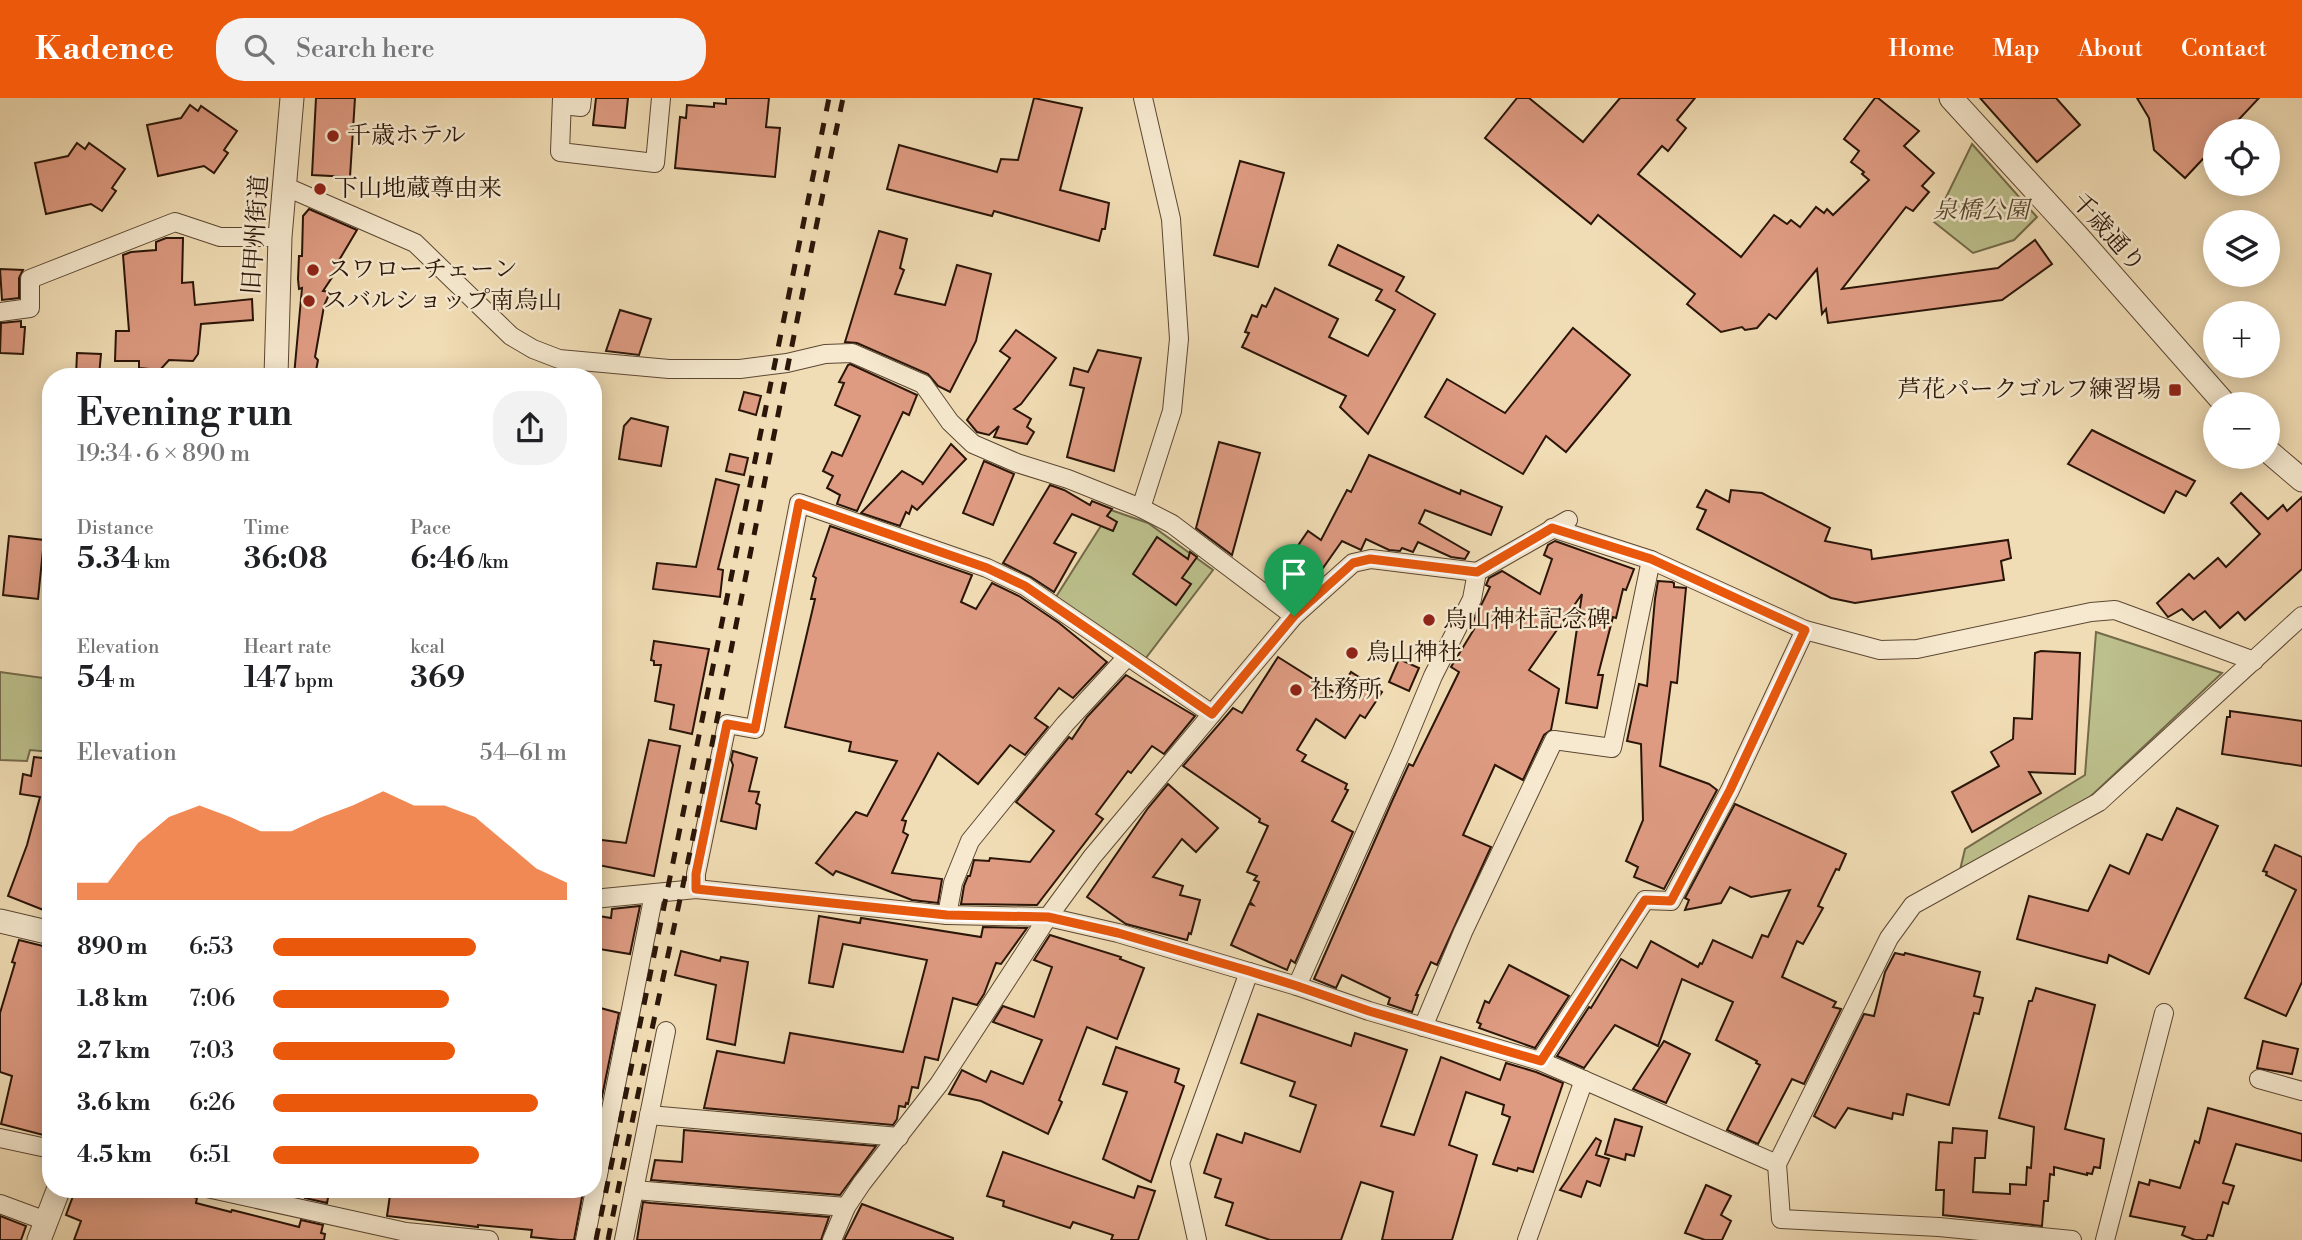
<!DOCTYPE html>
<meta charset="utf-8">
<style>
:root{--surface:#fff;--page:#f2f2f2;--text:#202124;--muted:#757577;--accent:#ea580c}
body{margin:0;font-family:"Libre Bodoni","Noto Serif JP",serif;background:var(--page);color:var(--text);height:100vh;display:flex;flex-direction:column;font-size:26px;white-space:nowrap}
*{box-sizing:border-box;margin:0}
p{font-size:23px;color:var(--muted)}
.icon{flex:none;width:38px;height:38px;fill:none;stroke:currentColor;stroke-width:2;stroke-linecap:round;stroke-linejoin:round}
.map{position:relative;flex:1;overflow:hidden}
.sheet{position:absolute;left:42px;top:270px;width:560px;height:830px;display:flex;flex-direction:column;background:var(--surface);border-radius:28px;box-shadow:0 4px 18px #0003}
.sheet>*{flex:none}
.buttons{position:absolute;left:2203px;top:21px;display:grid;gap:14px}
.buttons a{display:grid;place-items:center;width:77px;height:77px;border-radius:50%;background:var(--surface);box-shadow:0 4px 18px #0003;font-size:35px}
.pin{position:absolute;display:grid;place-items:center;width:60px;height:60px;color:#fff;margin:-72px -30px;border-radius:50% 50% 50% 0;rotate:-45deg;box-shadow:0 0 7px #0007}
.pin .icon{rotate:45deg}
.round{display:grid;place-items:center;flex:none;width:74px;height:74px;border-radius:28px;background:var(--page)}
.head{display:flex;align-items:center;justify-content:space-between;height:119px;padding:0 35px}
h1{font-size:38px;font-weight:600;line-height:52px}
.metrics{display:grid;grid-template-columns:repeat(3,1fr);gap:10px;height:119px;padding:7px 35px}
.metrics div{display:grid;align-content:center}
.metrics b{font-size:30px;font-weight:600}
.metrics small{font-size:19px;font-weight:400}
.metrics p{font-size:19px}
.chart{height:196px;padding:14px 35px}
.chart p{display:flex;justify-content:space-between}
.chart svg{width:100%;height:126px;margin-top:7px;fill:var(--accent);opacity:.7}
ul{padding:0 35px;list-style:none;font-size:23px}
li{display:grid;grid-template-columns:112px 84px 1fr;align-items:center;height:52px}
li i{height:18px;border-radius:9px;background:var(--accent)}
header{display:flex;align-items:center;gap:42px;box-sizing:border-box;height:98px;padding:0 35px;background:var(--accent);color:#fff}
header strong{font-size:33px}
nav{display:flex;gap:38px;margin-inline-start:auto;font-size:24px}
.search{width:490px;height:63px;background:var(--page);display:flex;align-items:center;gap:18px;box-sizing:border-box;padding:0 24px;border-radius:28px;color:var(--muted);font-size:26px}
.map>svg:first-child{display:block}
.green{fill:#bcc08c;stroke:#736a4a;stroke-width:2}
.building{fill:#de9b82;stroke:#2a1508;stroke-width:2}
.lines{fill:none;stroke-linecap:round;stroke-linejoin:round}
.minor-casing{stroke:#5c4733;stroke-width:20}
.tertiary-casing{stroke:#5c4733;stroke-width:25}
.minor{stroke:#f6e9cf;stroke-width:18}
.tertiary{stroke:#f6e9cf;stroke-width:23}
.rail{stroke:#2a1508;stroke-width:5;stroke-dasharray:12 12;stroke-linecap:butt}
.route-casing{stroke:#fff;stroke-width:14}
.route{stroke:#ea580c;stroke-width:9}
.poi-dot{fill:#8f2418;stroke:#f6e9cf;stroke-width:2.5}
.labels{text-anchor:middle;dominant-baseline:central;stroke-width:5;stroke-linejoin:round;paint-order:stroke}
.poi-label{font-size:24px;fill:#2a1508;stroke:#f6e9cf;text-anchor:start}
.park-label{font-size:24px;font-style:italic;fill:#564830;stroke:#f6e9cf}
.street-label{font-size:24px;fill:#2a1508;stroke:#f6e9cf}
</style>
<header>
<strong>Kadence</strong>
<div class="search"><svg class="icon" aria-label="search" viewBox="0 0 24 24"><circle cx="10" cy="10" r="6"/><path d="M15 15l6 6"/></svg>Search here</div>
<nav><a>Home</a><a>Map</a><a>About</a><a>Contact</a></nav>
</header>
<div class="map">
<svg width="2302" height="1142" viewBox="0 0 2302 1142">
<rect width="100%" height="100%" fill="#f1ddb5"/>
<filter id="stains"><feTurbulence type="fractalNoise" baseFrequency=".00286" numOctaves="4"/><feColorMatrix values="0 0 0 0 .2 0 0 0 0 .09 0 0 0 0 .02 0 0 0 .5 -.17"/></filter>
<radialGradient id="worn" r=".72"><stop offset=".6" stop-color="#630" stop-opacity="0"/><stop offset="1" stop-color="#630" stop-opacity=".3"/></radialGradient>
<!-- green -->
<g class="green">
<path d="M1972,46L2037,119L2014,142L1973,155L1934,124Z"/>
<path d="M1111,412L1148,425L1213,472L1142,565L1054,502Z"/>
<path d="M2096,534L2222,575L2090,699L1960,772L1965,751L2085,677Z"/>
<path d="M0,574L51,581V654L30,652L27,663L0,662Z"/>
</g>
<!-- building -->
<g class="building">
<path d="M316,0H355L350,79L312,77Z"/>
<path d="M596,0H628L625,30L593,27Z"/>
<path d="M726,0H769L766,29L780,30L775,79L675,70L680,19L686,20L687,7L714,9V5L726,6Z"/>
<path d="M1034,0L1082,10L1060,92L1109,105L1105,131H1102L1099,143L994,113L992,118L887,91L899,47L997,74L1001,61L1018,62Z"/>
<path d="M1517,0H1529L1583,44L1620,0H1695L1677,22L1686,30L1668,53L1662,48L1638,76L1741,159L1774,117L1787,126L1791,122L1800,129L1816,109L1824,115L1827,111L1833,117L1869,82L1862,76L1864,74L1851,64L1859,53L1844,41L1875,0H1878L1919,33L1904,48L1934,75L1922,88L1929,94L1913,113L1906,109L1842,191L1998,170L2035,142L2052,166L2002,202L1828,225L1826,211L1822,216L1817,171L1776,221L1769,216L1757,230L1745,232L1742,229L1721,234L1687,206L1695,196L1598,117L1591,126L1485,40Z"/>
<path d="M1980,0H2056L2080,27L2037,64Z"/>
<path d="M2137,0H2259L2228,33H2216V47L2185,80L2154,52L2149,20Z"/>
<path d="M190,7L198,13L201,8L237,33L224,52L228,55L214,75L204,68L158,78L147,27L181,20Z"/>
<path d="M77,45L85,51L89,45L125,71L112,90L116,93L102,113L91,106L46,116L35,65L68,58Z"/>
<path d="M1240,63L1284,75L1258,169L1214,157Z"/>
<path d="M309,111L357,132L338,164L341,166L323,193L330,194L324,208L315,259L318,262L315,278H294L302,190L299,191L298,181L299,158H302L303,118Z"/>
<path d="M879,133L907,141L900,170L904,172L895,196L945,207L957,167L991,176L976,243L950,294L938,288L928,276L857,245L845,244Z"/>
<path d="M166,140H183L182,185L193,184L195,207L252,201L253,222L201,226L198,256L193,263L169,262L160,272L139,270V263H115L116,233H129L123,157L131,154L156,152V144Z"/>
<path d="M1338,147L1404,179L1396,193L1435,216L1368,336L1340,309L1346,298L1242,249L1249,235L1245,234L1252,217L1257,219L1262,207L1266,209L1275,190L1338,221L1329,239L1368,258L1395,212L1376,202L1382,192L1329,167Z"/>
<path d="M0,171L23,172L19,180V200L2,202Z"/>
<path d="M620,212L651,221L639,257L606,253Z"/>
<path d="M21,223V229H25L23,256L0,255L1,225Z"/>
<path d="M1573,230L1630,277L1566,354L1546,338L1523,376L1425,319L1447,281L1505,315Z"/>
<path d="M1016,232L1056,260L1021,306L1014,311L1031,321L1027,329L1034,334L1027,346L994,339L999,328L989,337L977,334L967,322L1010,260L1000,253Z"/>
<path d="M1098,252L1141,260L1114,373L1067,359L1084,290L1070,287L1074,270L1088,274Z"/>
<path d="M77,255L101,256L99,278H76Z"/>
<path d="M850,266L917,297L909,317L903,314L857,413L837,406L840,397L827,390L833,378L823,373L832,354L842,358L860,318L835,307L844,285L839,284L848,267Z"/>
<path d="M744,294L761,298L756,317L739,312Z"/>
<path d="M631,320L668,329L661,368L619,361L624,328Z"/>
<path d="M2092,332L2140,356L2195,383L2186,398L2176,393L2164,415L2068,366Z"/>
<path d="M1219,344L1260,355L1232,457L1196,430Z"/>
<path d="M951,346L966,361L917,412L912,408L909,416L906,414L900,428L861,415L902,373L923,385L922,387Z"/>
<path d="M730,356L748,360L744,377L726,373Z"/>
<path d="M1369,357L1460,396L1461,392L1502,409L1491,437L1425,412L1419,425L1469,454L1465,461L1451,459L1418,444L1413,454L1402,450L1400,453L1389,452L1366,441L1361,452L1342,443L1311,487L1296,501L1273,484L1308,433L1321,442L1347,392L1351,394Z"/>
<path d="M984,363L1014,376L993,427L963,415Z"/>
<path d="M716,381L739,387L718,471L723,472L720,499L653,491L657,465L696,469Z"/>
<path d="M1050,387L1064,392L1090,407L1092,403L1112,411L1107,418L1117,424L1113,433L1072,416L1054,445L1076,455L1054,494L1031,479L1003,465Z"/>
<path d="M1706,392L1729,404L1731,392L1762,395L1830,430L1825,443L1871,452L1872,461L2008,442L2011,460L2001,463L2004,482L1855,505L1831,500L1697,431L1706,412L1697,409Z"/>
<path d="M2241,395L2268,421L2283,407L2287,413L2302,399V471L2245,522L2238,514L2220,530L2205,513L2193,522L2182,511L2168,519L2157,505L2189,476L2194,481L2218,460L2226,469L2260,436L2231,405Z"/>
<path d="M830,428L972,477L961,504L976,511L992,485L1019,498L1059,525L1107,564L1073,600L1059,590L1035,620L1048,629L1025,657L1010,647L978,686L938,655L902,722L906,723L903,734L908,737L892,775L942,781L938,805L912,802L836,773L833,777L816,765L856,714L867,718L897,663L849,653L851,644L785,629L815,501H811L816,480L813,478Z"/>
<path d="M9,438L44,442L38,501L3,497Z"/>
<path d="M1157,439L1188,461L1190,454L1197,459L1182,480L1191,486L1176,507L1133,476Z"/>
<path d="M1555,443L1634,471L1626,492L1623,491L1616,520L1613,519L1598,577H1603L1597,610L1566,605L1582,496L1529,572L1559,591L1551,632L1544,637L1523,682L1495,667L1463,737L1491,749L1437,867L1431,864L1416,897H1418L1412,914L1388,906L1390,900L1342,877L1336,890L1314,881L1393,701L1409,666L1413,668L1459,574L1451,569L1476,528L1472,526L1490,489L1486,487L1489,480L1502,473L1540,496L1552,461L1544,457L1548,447Z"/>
<path d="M1658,483L1672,484L1674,485V489L1686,490L1677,585L1671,584L1660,668L1709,686L1717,692L1664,791L1634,779L1638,769L1626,763L1643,722L1641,646L1627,643L1639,586L1647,588L1655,501Z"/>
<path d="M654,543L709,551L692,636L670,631L674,607L655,603L661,567H654V563L651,562Z"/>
<path d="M2041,553L2080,555L2075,676L2029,674L2041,695L1972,734L1952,694L1999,668L1991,654L2013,641L2014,620L2032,621L2035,555Z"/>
<path d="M1278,559L1337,596L1351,574L1382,594L1365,620L1360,617L1345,640L1316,621L1297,652L1306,657L1302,663L1347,686L1345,691L1348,692L1332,723L1353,734L1295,865L1291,862L1287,872L1231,847L1249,806L1253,807L1250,804L1259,784L1254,782L1257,778L1247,774L1268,728L1259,724L1260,721L1183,668L1233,610L1242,615Z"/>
<path d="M1399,561L1419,570L1409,593L1389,584Z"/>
<path d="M1126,577L1195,618L1164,656L1152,648L1131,675L1128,673L1096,716L1103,721L1037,807L961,806L964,788L968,778H970L974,762L989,763L990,760L1030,764L1054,733L1016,704L1069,639L1072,641L1087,619Z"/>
<path d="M2230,613L2302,623V668L2222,656L2227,619H2230Z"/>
<path d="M649,642L680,648L654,778L593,766V741L626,745Z"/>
<path d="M733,653L757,660L749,693L759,694L756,705L760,707L756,731L721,723L733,667L731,662Z"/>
<path d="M34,659L51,661V815L8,798L27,747L40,699L20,696L23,676L31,678Z"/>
<path d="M1168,686L1218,730L1196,754L1182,741L1153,779L1183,788L1180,797L1200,802L1191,836L1189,835L1187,842L1126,826L1087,799L1148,710Z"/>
<path d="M1735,706L1846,756L1839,772L1836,771L1818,808L1823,810L1803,846L1797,843L1782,879L1836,904L1833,909L1841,911L1804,986L1792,981L1758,1046L1727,1032L1760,967L1756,965L1757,963L1716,942L1733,904L1682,881L1658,948L1615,927L1584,970L1557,958L1589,909L1591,910L1621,861L1637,870L1651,843L1698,869L1700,865L1702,866L1713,842L1752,860L1762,837L1768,839L1790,792L1751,799L1730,789L1721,805L1685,812L1689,802L1685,800Z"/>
<path d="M2177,710L2218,728L2149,876L2109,857L2107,865L2017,841L2029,798L2088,813L2110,767L2129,776L2147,736L2162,742Z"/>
<path d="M2275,747L2302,759V884L2286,918L2245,900L2296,792L2266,777L2267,774L2263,773Z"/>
<path d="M640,808L630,856L593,850V817L611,820L612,811Z"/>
<path d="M819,818L860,825L861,820L981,839L983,829L1027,830L1001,866L996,865L984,896L977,907L953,900L938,962L925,959L918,990L912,989L908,1006L906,1005L905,1009L899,1008L897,1021L893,1027L704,1010L717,953L784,965L790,935L903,954L927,862L843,846L833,889L809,885Z"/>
<path d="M1050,837L1121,859L1120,861L1144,870L1117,941L1087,929L1059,1002L1062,1004L1048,1036L981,1003L949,996L962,972L986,984L991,973L1023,986L1042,942L993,924L1003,908L1034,919L1052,869L1034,862Z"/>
<path d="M19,842L51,850V1039L1,1026L12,978L0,974V915L15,865L12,864Z"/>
<path d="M681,853L720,863L721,859L748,864L735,947L707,941L716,887L675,877Z"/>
<path d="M1895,855L1904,857L1905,855L1980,874L1974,898L1983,900L1979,916L1974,915L1949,1007L1907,996L1903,1017L1893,1015L1892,1021L1848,1010L1835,1030L1814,1018L1864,916L1874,918L1885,874Z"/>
<path d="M1509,867L1569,898L1535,950L1479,930L1481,926L1477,924L1485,903L1489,905Z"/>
<path d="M2036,890L2095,907L2065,1031L2104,1041L2100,1070L2094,1069L2092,1076L2087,1075V1077L2054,1069V1077L2050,1076L2048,1103H2044L2042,1128L1943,1117L1944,1092H1936L1939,1044L1952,1045L1953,1030L1987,1033L1985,1060H1975L1973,1094L2010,1096V1086L2026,1087L2027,1069L2031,1070L2034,1029L1999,1020L2029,903H2032Z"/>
<path d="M593,908L619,915L596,1028L593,1027Z"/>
<path d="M1258,916L1351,948L1355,935L1407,952L1381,1028L1414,1037L1441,959L1500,982L1506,965L1536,974L1563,985L1533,1074L1518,1070L1517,1073L1493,1066L1510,1019L1502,1016L1504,1007L1466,994L1449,1047L1477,1057L1452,1142H1382L1393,1094L1361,1084L1341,1142H1270L1226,1127L1233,1105L1215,1099L1221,1081L1204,1075L1217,1036L1242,1045L1245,1035L1300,1054L1316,1007L1290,998L1295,984L1241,965Z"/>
<path d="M1664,943L1690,956L1666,1005L1633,991Z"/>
<path d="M2263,943L2298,951L2292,976L2257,970Z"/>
<path d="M1116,949L1179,971L1175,984L1184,988L1151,1084L1103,1061L1127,994L1103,986Z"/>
<path d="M2208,1010L2302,1036V1063L2236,1046L2223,1085L2234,1088L2228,1106L2223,1104L2213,1138L2208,1137L2206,1142H2195L2182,1137L2185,1129L2130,1118L2139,1084L2149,1087L2150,1082L2180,1090L2195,1043L2199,1045Z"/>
<path d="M1615,1021L1642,1029L1634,1058L1626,1056L1625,1062L1605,1056Z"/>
<path d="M684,1032L876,1048L840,1097L651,1082L655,1062L682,1064Z"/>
<path d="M1596,1040L1601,1043L1596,1057L1609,1061L1600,1088L1587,1083L1581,1099L1560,1092Z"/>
<path d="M1003,1054L1134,1100L1138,1088L1155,1093L1138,1142H1111L1113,1137L1073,1124L1070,1130L1003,1108L1004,1103L987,1098Z"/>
<path d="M1706,1087L1731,1098L1721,1117L1731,1123L1722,1142H1705L1685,1135Z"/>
<path d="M76,1090H172L171,1093L197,1100L196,1105L231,1114L232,1112L299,1129L301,1122L323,1127L321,1135L325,1136L324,1142H74L81,1123L66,1117Z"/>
<path d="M307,1090H330L327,1105L305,1100Z"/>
<path d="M391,1090H475L536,1096V1090H538L583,1094L574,1142H560L531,1139L532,1132L478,1127V1129L387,1118Z"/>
<path d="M643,1104L651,1105L829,1119L821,1142H637Z"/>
<path d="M862,1106L953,1140V1142H844Z"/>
<path d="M0,1118L26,1128L21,1142H0Z"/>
</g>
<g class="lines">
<!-- minor casing -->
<g class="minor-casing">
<g id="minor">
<path d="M562,0L560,54L655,65L661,0"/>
<path d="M562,7L581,9L582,0"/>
<path d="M284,88L415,145L511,238L533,251L559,261L669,271H740L787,265L825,256L852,255L923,286L950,324L973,346L1017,365L1068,381L1141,410L1172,426L1294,518"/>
<path d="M0,214L30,210V181L175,124L220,139H280"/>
<path d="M1141,410L1172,313L1179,241L1171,121L1143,0"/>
<path d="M1552,430L1651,462L1805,532L1880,552L1917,551L2091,514L2115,512L2254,563"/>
<path d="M696,791V776L727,626L755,631L799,405L987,470L1025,488L1212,616"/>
<path d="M593,801L696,791L947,817L1048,819L1118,835L1249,874L1297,888L1369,913L1540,963L1777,1066"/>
<path d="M947,817L953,785L970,743L1065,626L1127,559"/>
<path d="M1297,888L1401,655L1433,578L1472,501L1477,474L1568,422"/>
<path d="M1423,929L1463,834L1554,642L1612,650L1651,462"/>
<path d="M1540,963L1645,802L1671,803L1730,692L1805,532"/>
<path d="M2259,981L2302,993"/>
<path d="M649,1017L899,1039"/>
<path d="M0,1040L51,1051"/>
<path d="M207,1090L406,1134L489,1142"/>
<path d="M634,1092L846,1109"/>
<path d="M0,1106L46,1123"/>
<path d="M585,1142L654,796"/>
<path d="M624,1142L666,933"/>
<path d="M832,1142L846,1109L862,1085L939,986L1048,819L1092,759L1294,518L1353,465L1371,461L1477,474"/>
<path d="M1197,1142L1180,1065L1249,874"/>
<path d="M1527,1142L1584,982"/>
<path d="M2072,1142L1939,1129L1781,1121L1777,1066L1889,840L1913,807L2099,704L2302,518"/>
<path d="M2105,1142L2164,915"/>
</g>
</g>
<!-- tertiary casing -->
<g class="tertiary-casing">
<g id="tertiary">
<path d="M1951,0L2079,140L2225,306"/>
<path d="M276,278L280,139L292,0"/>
<path d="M2268,353L2302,382"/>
<path d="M0,823L51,835"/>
<path d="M39,1142L59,1090"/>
</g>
</g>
<!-- minor -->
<use href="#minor" class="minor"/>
<!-- tertiary -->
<use href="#tertiary" class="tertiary"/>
<!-- rail -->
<g class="rail">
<path d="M596,1142L829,0"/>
<path d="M608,1142C631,1025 657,909 682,792C737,529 787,264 843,0"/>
</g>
</g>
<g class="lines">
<!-- route casing -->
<g class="route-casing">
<path id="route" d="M799,405L987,470L1025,488L1212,616L1294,518L1353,465L1370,461L1477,474L1552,430L1651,461L1805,532L1730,692L1671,803L1645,802L1541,963L1369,913L1297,888L1249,873L1118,835L1048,819L947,817L696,791V776L727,626L755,631Z"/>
</g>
<!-- route -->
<use href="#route" class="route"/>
</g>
<!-- markers -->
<g class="poi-dot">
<circle cx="333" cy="38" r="7"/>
<circle cx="320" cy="91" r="7"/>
<circle cx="313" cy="172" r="7"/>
<circle cx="309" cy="203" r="7"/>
<rect x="2168" y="285" width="14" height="14" rx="3.5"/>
<circle cx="1429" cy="522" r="7"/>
<circle cx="1352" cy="555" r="7"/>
<circle cx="1296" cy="592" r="7"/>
</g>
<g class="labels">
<!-- poi labels -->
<g class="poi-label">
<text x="347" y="38">千歳ホテル</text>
<text x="334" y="91">下山地蔵尊由来</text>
<text x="327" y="172">スワローチェーン</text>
<text x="323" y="203">スバルショップ南烏山</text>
<text x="2161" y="292" text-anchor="end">芦花パークゴルフ練習場</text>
<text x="1443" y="522">烏山神社記念碑</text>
<text x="1366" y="555">烏山神社</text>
<text x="1310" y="592">社務所</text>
</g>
<!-- park labels -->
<g class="park-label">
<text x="1981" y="113">泉橋公園</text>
</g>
<!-- street labels -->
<g class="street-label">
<text transform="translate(2108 135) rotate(48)">千歳通り</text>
<text transform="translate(256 137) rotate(-86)">旧甲州街道</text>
</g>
</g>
<rect width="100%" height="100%" filter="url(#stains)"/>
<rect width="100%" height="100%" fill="url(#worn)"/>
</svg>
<div class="buttons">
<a><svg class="icon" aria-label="locate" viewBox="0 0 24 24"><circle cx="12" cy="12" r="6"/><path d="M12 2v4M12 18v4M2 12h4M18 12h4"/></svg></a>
<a><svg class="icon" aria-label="layers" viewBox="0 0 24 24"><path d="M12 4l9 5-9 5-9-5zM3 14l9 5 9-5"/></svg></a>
<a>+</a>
<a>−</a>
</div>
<div class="pin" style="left:1294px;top:518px;background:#1e9e55"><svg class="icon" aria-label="arrive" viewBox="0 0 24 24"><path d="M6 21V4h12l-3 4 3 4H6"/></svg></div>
<section class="sheet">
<div class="head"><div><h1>Evening run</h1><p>19:34 · 6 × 890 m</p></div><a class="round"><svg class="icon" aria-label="share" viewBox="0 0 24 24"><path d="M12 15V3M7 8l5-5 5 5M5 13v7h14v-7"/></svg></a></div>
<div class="metrics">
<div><p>Distance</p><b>5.34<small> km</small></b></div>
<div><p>Time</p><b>36:08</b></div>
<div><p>Pace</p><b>6:46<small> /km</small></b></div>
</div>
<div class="metrics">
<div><p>Elevation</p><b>54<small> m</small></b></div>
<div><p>Heart rate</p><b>147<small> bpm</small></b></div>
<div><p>kcal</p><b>369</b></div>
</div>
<div class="chart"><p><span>Elevation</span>54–61 m</p>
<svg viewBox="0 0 160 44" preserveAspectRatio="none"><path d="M0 44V38L10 38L20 24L30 15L40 11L50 15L60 20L70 20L80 15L90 11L100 6L110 11L120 11L130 15L140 24L150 33L160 38V44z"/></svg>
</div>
<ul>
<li><b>890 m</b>6:53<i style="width:69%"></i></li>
<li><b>1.8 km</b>7:06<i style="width:60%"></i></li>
<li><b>2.7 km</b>7:03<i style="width:62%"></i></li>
<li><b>3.6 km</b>6:26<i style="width:90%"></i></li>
<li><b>4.5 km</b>6:51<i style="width:70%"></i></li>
</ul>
</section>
</div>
